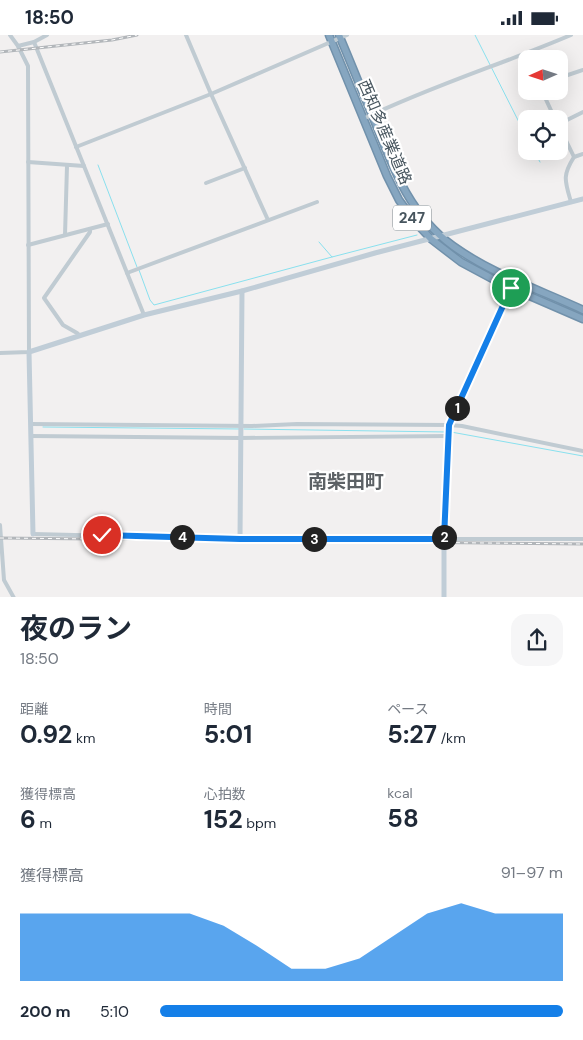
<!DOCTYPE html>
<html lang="ja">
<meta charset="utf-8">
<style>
:root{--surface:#fff;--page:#f6f6f7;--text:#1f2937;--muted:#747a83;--accent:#147fe8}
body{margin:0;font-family:"DM Sans","Noto Sans JP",sans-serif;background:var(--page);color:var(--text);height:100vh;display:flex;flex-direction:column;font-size:19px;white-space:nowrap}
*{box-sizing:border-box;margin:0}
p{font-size:16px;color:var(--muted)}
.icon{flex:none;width:28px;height:28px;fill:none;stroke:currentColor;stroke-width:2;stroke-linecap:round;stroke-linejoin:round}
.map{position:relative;height:562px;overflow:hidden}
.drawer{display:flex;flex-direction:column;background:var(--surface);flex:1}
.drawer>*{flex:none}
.needle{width:32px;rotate:267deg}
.buttons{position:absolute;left:518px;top:15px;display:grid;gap:10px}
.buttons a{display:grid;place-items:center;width:50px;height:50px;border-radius:10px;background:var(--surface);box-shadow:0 5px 20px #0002;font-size:25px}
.pin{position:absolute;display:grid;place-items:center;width:42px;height:42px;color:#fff;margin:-21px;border:2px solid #fff;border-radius:50%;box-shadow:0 1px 5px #0007}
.km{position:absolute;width:25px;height:25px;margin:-12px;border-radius:50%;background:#222;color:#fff;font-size:14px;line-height:25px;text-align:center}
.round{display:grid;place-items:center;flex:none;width:52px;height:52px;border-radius:15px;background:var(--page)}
.summary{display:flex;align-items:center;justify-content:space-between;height:85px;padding:0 20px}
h1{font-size:28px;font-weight:700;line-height:38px}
.stats{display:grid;grid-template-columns:repeat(3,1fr);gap:8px;height:85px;padding:5px 20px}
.stats div{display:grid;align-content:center}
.stats b{font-size:25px;font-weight:700}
.stats small{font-size:14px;font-weight:400}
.stats p{font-size:14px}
.chart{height:140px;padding:10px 20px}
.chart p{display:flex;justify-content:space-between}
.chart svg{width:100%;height:90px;margin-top:5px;fill:var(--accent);opacity:.7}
ul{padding:0 20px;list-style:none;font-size:16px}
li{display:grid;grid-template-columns:80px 60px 1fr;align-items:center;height:38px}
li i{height:12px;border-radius:6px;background:var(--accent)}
.status{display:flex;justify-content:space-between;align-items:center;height:35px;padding:0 25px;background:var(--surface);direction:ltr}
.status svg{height:14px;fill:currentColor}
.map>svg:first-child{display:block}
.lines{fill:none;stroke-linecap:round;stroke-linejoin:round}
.stream{stroke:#89e0ee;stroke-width:1}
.highway-casing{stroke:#7191ab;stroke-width:9}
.street{stroke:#c0cbd2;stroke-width:4}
.secondary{stroke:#c0cdd7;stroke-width:5}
.highway{stroke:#86a6c0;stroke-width:6}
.rail-casing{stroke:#b2b6ba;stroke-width:3}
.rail{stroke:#fff;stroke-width:1;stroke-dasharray:4;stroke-linecap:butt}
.route-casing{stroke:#fff;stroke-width:10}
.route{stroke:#147fe8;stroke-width:6}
.labels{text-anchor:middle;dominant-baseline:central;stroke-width:4.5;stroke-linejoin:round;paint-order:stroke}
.shield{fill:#fff;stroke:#7e888e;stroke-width:1}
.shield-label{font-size:15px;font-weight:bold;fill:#47555e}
.street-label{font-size:16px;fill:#47555e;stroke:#fff}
.quarter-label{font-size:19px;font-weight:bold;fill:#5c6165;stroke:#fff}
</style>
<div class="status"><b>18:50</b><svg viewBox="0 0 49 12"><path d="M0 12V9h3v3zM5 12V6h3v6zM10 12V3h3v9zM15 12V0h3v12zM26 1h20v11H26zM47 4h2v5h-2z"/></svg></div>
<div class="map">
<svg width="583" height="563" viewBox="0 0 583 563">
<rect width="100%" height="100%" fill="#f2f0f0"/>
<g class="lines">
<!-- stream -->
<g class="stream">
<path d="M475,0L526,101"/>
<path d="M534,116L540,127"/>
<path d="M98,130L137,232"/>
<path d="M319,207L332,222L417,200"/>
<path d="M139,235L150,265L154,270L332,222"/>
<path d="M43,392L240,394"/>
<path d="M244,394L447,397"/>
<path d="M451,397L583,421"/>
</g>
<!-- highway casing -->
<g class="highway-casing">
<g id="highway">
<path d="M329,0L387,141L399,165L415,187L431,204L461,227L502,249L583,284"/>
<path d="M339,0C351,28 362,56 374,85C393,133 409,179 453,211C492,239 540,255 583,275"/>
</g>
</g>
<!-- street -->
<g class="street">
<path d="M10,0L18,11"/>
<path d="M186,0L211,59L268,185"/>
<path d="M34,7L144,280"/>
<path d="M559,43L583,35"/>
<path d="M542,56L555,84"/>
<path d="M363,84C431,51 503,29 571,0"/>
<path d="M559,89L583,77"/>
<path d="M559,91L574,122"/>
<path d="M76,112L211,59L347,0"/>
<path d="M28,127L84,131"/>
<path d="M206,148L245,133"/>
<path d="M571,167C565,146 562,141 574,122L583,119"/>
<path d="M65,200L67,131"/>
<path d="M28,210L108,189"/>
<path d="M127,238L317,167"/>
<path d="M79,300L77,298L63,290L44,263L90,197V194"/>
<path d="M0,318L29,317L28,31L18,11L34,7L47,0"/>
<path d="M31,389L252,391L297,389L449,390L462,391L583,416"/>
<path d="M31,401L241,403L449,401"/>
<path d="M0,490L4,545L14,563"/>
<path d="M33,499L240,504H583"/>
</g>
<!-- secondary -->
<g class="secondary">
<path d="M33,499L29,317L144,280L242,256L375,218L583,164"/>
<path d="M240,504L242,256"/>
<path d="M444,563V504L449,390L515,245"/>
</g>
<!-- highway -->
<use href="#highway" class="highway"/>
<!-- rail casing -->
<g class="rail-casing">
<g id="rail">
<path d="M0,17L112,5L137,0"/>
<path d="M0,503L583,509"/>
</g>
</g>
<!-- rail -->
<use href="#rail" class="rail"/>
</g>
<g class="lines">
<!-- route casing -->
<g class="route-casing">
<path id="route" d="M102,500L240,504H444L449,390L511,253"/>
</g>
<!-- route -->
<use href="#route" class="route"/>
</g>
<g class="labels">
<!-- shield labels -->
<rect class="shield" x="393" y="170.5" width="38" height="25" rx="4"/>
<g class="shield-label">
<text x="412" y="183">247</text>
</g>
<!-- street labels -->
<g class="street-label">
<text transform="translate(385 97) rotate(67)">西知多産業道路</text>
</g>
<!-- quarter labels -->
<g class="quarter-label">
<text x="346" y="446">南柴田町</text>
</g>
</g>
</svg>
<div class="buttons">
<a><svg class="needle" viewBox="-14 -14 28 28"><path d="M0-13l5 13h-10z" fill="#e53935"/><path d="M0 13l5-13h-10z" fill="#747a83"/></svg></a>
<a><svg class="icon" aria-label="locate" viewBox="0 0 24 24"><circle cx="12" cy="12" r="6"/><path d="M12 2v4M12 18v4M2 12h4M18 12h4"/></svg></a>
</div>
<div class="pin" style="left:511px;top:253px;background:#1e9e55"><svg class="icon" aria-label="arrive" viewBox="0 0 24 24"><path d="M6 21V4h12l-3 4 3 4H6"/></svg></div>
<div class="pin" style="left:102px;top:500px;background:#d93025"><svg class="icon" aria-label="check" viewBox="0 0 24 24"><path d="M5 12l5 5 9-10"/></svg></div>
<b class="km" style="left:457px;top:373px">1</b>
<b class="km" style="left:444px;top:502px">2</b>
<b class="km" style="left:314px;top:504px">3</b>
<b class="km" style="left:182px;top:502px">4</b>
</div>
<section class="drawer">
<div class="summary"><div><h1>夜のラン</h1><p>18:50</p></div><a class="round"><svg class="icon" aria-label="share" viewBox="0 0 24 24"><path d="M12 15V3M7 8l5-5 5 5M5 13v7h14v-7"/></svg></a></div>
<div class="stats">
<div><p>距離</p><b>0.92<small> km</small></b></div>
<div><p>時間</p><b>5:01</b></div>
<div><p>ペース</p><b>5:27<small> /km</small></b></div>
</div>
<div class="stats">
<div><p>獲得標高</p><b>6<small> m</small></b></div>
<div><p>心拍数</p><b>152<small> bpm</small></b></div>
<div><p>kcal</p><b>58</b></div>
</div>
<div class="chart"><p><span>獲得標高</span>91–97 m</p>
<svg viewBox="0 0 160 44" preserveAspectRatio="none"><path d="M0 44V11L10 11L20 11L30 11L40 11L50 11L60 17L70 27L80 38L90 38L100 33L110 22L120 11L130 6L140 11L150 11L160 11V44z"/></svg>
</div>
<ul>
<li><b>200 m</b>5:10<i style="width:100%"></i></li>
</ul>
</section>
